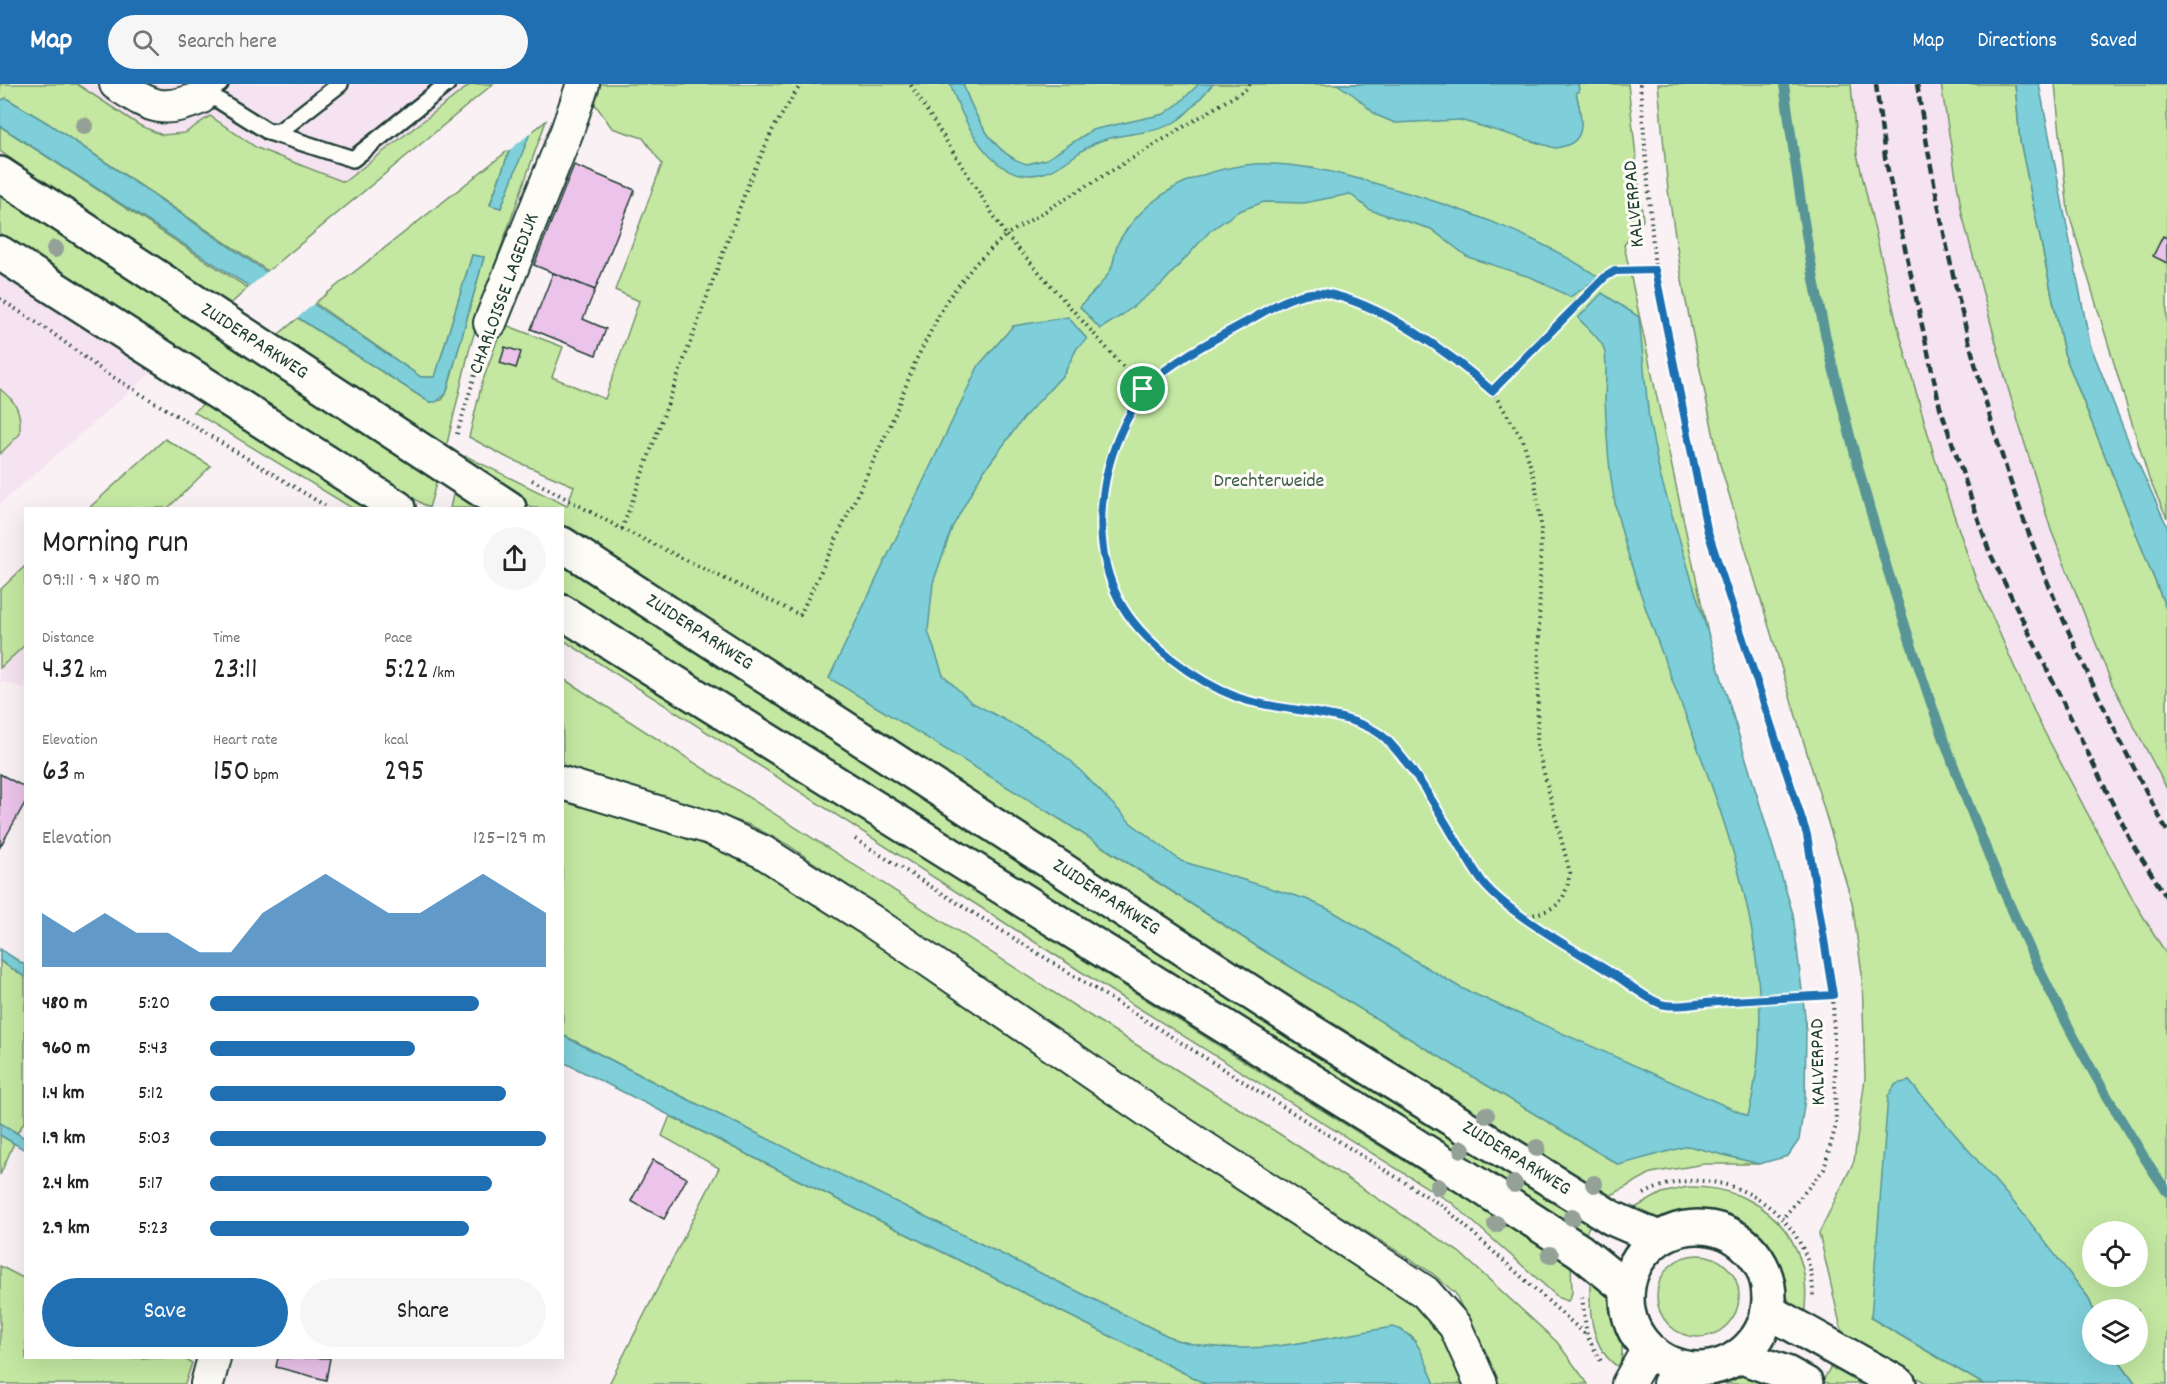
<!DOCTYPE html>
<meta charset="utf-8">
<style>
:root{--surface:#fff;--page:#f6f6f6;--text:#222;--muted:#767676;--accent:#1f6fb2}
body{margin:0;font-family:Dekko,sans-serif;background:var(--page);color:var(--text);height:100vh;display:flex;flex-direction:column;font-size:22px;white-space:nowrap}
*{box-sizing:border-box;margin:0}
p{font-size:20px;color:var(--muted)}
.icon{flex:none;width:33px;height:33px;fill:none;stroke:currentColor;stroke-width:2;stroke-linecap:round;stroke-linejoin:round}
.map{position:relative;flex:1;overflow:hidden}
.panel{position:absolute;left:24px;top:423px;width:540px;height:852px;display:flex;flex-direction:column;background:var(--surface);border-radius:0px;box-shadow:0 6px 24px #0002}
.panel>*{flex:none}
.fabs{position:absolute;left:2082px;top:1137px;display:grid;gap:12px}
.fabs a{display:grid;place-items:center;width:66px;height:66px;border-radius:50%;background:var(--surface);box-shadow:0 6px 24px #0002;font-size:30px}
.pin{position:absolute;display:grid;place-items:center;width:51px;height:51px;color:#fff;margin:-26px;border:3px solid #fff;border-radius:50%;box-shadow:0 2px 6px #0007}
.round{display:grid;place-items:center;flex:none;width:63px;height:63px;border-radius:32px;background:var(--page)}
.head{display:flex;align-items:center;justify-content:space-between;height:102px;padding:0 18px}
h1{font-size:33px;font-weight:600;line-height:45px}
.figures{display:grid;grid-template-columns:repeat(3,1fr);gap:9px;height:102px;padding:6px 18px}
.figures div{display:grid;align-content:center}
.figures b{font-size:30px;font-weight:600}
.figures small{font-size:16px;font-weight:400}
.figures p{font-size:16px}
.chart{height:168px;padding:12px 18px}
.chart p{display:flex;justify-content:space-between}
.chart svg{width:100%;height:108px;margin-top:6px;fill:var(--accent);opacity:.7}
.primary-button{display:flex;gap:12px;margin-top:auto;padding:12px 18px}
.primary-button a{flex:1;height:69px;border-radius:36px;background:var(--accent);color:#fff;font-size:24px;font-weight:600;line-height:69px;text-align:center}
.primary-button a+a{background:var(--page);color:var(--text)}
ul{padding:0 18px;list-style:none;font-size:20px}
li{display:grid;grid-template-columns:96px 72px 1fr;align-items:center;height:45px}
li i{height:15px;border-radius:8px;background:var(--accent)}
header{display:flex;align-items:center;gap:36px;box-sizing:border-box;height:84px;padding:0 30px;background:var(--accent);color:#fff}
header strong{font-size:28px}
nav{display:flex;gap:33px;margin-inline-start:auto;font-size:21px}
.search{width:420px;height:54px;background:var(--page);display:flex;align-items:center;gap:15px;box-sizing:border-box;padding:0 21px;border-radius:33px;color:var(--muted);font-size:22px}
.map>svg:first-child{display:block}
.built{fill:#f6e3f1}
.green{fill:#c4e8a2;stroke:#72926b;stroke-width:1.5;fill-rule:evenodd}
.water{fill:#7ecfd9;stroke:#589597;stroke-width:1.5}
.pier{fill:#faf1f4}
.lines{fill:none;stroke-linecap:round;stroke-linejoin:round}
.stream{stroke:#589597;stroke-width:10}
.building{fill:#ecc3ea;stroke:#1f3d34;stroke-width:1.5}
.service-casing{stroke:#1f3d34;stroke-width:20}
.minor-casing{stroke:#1f3d34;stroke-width:36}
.secondary-casing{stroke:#1f3d34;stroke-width:38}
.path{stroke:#1f3d34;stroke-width:4;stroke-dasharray:1.5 4.5;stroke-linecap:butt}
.service{stroke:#fdfcf7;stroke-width:15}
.minor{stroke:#fdfcf7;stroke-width:32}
.secondary{stroke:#fdfcf7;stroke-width:33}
.rail{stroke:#1f3d34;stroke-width:4.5;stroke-dasharray:9 4.5;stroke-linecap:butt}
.tree{fill:#94a196}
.route-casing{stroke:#fff;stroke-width:12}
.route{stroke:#1f6fb2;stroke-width:8}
.labels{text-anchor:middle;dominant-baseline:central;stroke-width:6;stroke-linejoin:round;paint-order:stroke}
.street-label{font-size:20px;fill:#1f3d34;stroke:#fdfcf7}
.park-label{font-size:20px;fill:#405f4a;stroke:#fdfcf7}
</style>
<header>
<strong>Map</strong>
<div class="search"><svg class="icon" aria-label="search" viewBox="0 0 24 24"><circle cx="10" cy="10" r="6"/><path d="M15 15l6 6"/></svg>Search here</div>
<nav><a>Map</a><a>Directions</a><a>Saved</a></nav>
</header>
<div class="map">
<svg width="2167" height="1300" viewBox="0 0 2167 1300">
<rect width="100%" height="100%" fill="#faf1f4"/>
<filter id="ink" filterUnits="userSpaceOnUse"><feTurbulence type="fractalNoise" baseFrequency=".0167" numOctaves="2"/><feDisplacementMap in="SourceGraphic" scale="12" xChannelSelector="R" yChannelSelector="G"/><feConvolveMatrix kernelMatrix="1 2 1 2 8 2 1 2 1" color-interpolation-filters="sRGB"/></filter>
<g filter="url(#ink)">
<!-- built -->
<g class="built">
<path d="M0,0H493L351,116L0,420Z"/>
<path d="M1851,0H1941L1962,130L2150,676L2167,705V871L2136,821L2037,634L1976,496L1935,375L1896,236L1857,70Z"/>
<path d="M25,561V604L0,597V584Z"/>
</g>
<!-- green -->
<g class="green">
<path d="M0,0H77L139,41L162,51L185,49L210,32L257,64L344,98L471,0H493L268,187L49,40L6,14L0,17Z"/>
<path d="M598,0H1568L1580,27L1576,8L1579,7L1578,0H1628L1643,136L1624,161L1779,878L1781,1041L1698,1064L1759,1080H1704L1651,1089L1610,1112L1057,767L563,446L562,424H532L464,380L466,372L567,422L574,402L508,374L469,353L482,299L503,240L563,263L552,293L605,315L639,217L615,206L662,80L643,54L612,44L592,16ZM1101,762L1619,1081L1261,865Z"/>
<path d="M1658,0H1851L1857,70L1896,236L1935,375L1976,496L2037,634L2136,821L2167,871V1300H2136L2115,1271L2138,1270V1226L2093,1225L2088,1213L1909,997L1871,1234L1983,1300H1928L1843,1253L1819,1149L1854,1077L1865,994L1862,890L1852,818L1719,377L1684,208L1668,106ZM2092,1148H2138V1192H2092Z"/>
<path d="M1941,0H2015L2020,57L2064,269L2167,527V705L2112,600L2051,446L2008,304L1962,130Z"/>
<path d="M2055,0H2167V434L2149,395L2068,127Z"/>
<path d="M546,37L494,183L469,267L446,364L272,256L298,234L429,318L442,316L446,310L484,173L472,171L435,293H421L315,219L510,65L490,120L501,124L528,51Z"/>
<path d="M0,42L248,204L225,225L39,105L41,96L0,67Z"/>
<path d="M0,110L437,396L429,424L0,156Z"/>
<path d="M0,305C18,319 21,328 20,350L0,370Z"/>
<path d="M203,320L372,424H352L194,328Z"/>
<path d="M165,355L211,382L168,424H89Z"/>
<path d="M455,402L489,424H450Z"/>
<path d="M562,473L1592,1136L1585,1151L563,508Z"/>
<path d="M25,482V561L0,584V506Z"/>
<path d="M562,542C898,755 1229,975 1571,1177L1572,1209L1568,1217L1559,1214L1452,1119L1116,910L563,556Z"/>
<path d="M562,594L1095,935L1278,1049L1459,1168L1557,1258L1588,1300H1499L1455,1209L1432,1189L1193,1039L788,761L750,741L563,681Z"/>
<path d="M562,714L727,760L865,843L1078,999L1430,1220L1471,1300H1435L1413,1253L1393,1244L1275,1263L1240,1266L1204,1264L1176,1256L679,1011L563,951Z"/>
<path d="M0,877L25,893V1037L17,1049L0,1039Z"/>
<path d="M670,1032L1206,1300H609L719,1084L662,1052Z"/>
<path d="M0,1051L14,1059L0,1091Z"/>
<path d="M1687,1103C1762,1101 1816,1155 1804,1232C1768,1207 1785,1163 1737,1138C1697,1118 1664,1146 1631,1126L1662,1109Z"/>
<circle cx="1698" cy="1212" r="41"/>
<path d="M0,1182L25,1195L26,1274H182L192,1279L185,1300H0Z"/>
<path d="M1591,1190C1619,1217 1627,1245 1620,1284C1589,1266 1588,1220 1591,1190Z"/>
<path d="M1833,1278L1872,1300H1829L1823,1297Z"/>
<path d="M1733,1288H1743L1766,1296L1760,1300H1686Z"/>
</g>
<!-- water -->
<g class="water">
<path d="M549,0L501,124L490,121L510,65Z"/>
<path d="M950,0H963C974,31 993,71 1027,80L1047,75L1092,46L1164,30L1178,20L1199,0H1213C1202,12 1191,27 1178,36C1156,51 1127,48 1103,56C1083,62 1070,78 1052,86C996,110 965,41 950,0Z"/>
<path d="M1337,0H1578L1579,8H1576C1581,34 1591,60 1555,64L1460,36L1395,39L1376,31L1355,12Z"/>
<path d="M2015,0H2039L2090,260L2132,366L2167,442V527L2064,269L2020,57Z"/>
<path d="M6,14L49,40L421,293H435L472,171L484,173L446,310L436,318H429L0,42V17Z"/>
<path d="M1254,80C1304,78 1350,92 1398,106C1469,127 1538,152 1600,194L1570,213L1533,194L1468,173L1431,145L1370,126L1350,110L1304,119L1264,118L1239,127L1210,147L1162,200L1121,232L1100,245L1080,223C1089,211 1103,200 1110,187C1115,178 1114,166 1119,157C1149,107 1199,86 1254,80Z"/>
<path d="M1602,209L1639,233L1649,336L1660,391L1793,830L1806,941L1805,1014L1799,1056L1788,1072L1759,1080L1688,1062L1619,1081L1261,865L1066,739L829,594L979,281L1013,242L1068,233L1087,255L1077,264L1064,290L1025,332L981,391L952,444L933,499L928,547L943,591L971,618L1043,656L1071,677L1131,739L1181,777L1306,815L1332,827L1461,904L1748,1032C1800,829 1669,632 1620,441C1609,400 1607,357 1605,315C1605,300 1608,279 1604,265C1601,255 1585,242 1578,234Z"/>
<path d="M0,865L25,881V893L0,877Z"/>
<path d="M562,951L679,1011L1176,1256C1249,1276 1321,1254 1393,1243C1419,1249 1425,1278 1435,1300H1206L563,978Z"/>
<path d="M1909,997L2021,1127L2088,1213L2093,1225L2092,1270L2115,1271L2136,1300H1983L1871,1234L1888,1012L1896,1000Z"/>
<path d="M0,1039L25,1054V1066L0,1051Z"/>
</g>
<!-- pier -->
<g class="pier">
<path d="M534,0H552L533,47L506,69Z"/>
<path d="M270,185L316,217H317L295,236L246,206Z"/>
</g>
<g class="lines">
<!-- stream -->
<path class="stream" d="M1784,0C1797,92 1809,185 1831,275C1871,445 1923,611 1989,772C2027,865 2070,952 2122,1037C2137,1061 2150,1085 2167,1107"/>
</g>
<!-- building -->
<g class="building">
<path d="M574,81L635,106L595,206L534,181Z"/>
<path d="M2163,152L2167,154V179L2153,172Z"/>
<path d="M553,189L595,206L583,235L606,245L596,271L531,245Z"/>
<path d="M505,263L521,268L516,284L500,279Z"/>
<path d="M0,690L26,704V717L0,763Z"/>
<path d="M653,1076L687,1094L664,1135L631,1117Z"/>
<path d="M278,1274H330L326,1296L276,1283Z"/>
</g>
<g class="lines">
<!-- service casing -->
<g class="service-casing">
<g id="service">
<path d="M207,9L269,48L280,47L340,0"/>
<path d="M200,14L220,0"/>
<path d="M269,48L353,75L447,0"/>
</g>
</g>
<!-- minor casing -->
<g class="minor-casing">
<g id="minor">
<path d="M116,0C151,22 159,30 200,14"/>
<path d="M490,239L567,47L583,0"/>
<path d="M562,699L710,744L763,768L870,836L1154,1031L1425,1208L1455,1242L1481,1300"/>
<path d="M207,1300L214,1274"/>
<path d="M1628,1300L1648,1265"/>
<path d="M1669,1300L1683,1283"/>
</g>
</g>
<!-- secondary casing -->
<g class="secondary-casing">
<g id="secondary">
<path d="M0,90L509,424"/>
<path d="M0,169L398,424"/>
<path d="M562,460L1307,945L1612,1134L1658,1154"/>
<path d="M562,528L1469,1095L1580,1167L1627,1205"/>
<circle cx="1698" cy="1214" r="71"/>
<path d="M1768,1227L1899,1300"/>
<path d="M1739,1272L1786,1289L1806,1300"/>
</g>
</g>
<!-- path -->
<g class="path">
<path d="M1250,0L1246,5L1006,151L1143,305L1120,347L1106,384L1102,432L1106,479L1118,515L1137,543L1177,580L1239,614L1351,637L1386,654L1413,687L1484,800L1524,833L1663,921L1833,911"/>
<path d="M1640,0L1655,186L1706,445L1807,751L1833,911L1836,1041L1824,1085L1783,1134"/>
<path d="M0,215L51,248L103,287L329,424"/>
<path d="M1143,305L1211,257L1268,226L1295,213L1322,209L1379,229L1429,258L1460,278L1492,307L1523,356L1535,398L1541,440L1537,662L1570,789C1564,823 1556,825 1524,833"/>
<path d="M1492,307L1605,193L1615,187L1655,186"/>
<path d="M457,350L481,271"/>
<path d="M532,396L622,445L800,531L890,342L916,276L947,216L975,180L1006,151L910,0"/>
<path d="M622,445L749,98L773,45L801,0"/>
<path d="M855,755L1444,1123L1587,1252"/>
<path d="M1644,1110C1719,1069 1815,1129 1813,1213"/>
<path d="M1582,1213L1587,1252L1602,1279"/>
</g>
<!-- service -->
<use href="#service" class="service"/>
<!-- minor -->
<use href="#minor" class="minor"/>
<!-- secondary -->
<use href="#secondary" class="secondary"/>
<!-- rail -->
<g class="rail">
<path d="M1876,0L1885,73L1940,323L1989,467L2133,761L2167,814"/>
<path d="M1917,0C1945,179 1987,356 2058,523C2091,600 2128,674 2167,747"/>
</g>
</g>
<!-- trees -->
<g class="tree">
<circle cx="84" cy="42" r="9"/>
<circle cx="55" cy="165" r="9"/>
<circle cx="1486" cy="1031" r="9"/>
<circle cx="1537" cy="1064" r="9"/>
<circle cx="1462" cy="1065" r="9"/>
<circle cx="1514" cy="1100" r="9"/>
<circle cx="1594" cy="1100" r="9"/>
<circle cx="1438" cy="1103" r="9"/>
<circle cx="1572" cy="1133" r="9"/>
<circle cx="1496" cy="1140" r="9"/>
<circle cx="1550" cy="1171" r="9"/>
</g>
</g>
<g class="lines" filter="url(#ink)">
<!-- route casing -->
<g class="route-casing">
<path id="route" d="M1655,186L1707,445L1807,751L1833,911C1791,913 1748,916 1705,919C1693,920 1672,924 1661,920C1645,914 1630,901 1616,892C1581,869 1504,828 1481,796C1450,751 1427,699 1389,658C1359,625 1281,629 1239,614C1196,598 1140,557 1119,516C1089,458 1100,382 1131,328C1135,319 1139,309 1146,302C1176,275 1213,256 1248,237C1269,225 1299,205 1324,209C1381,219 1450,269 1492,307L1605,193L1615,187Z"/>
</g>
<!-- route -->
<use href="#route" class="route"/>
</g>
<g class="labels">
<!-- street labels -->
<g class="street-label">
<text transform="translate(1635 120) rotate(-95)">KALVERPAD</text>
<text transform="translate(505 210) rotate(-70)">CHARLOISSE LAGEDIJK</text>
<text transform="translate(254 258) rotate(33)">ZUIDERPARKWEG</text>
<text transform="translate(699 549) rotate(33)">ZUIDERPARKWEG</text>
<text transform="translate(1106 814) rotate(33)">ZUIDERPARKWEG</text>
<text transform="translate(1819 978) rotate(-91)">KALVERPAD</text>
<text transform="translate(1516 1075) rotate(32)">ZUIDERPARKWEG</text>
</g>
<!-- park labels -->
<g class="park-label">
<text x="1269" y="398">Drechterweide</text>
</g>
</g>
</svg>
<div class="fabs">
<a><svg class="icon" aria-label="locate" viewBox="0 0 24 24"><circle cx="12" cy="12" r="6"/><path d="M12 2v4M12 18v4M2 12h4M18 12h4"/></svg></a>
<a><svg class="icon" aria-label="layers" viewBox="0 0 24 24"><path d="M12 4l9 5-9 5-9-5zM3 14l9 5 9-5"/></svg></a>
</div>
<div class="pin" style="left:1143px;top:305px;background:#1e9e55"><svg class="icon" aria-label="arrive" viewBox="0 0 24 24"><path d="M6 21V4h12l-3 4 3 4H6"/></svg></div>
<section class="panel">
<div class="head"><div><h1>Morning run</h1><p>09:11 · 9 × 480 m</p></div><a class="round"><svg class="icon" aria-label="share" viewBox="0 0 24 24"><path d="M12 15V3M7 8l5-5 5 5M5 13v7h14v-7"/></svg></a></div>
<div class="figures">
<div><p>Distance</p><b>4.32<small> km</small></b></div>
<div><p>Time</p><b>23:11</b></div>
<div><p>Pace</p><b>5:22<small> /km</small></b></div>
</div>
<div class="figures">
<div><p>Elevation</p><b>63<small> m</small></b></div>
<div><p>Heart rate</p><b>150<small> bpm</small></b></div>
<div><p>kcal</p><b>295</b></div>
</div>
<div class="chart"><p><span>Elevation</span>125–129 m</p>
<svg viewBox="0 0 160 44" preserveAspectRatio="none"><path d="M0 44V22L10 30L20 22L30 30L40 30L50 38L60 38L70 22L80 14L90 6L100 14L110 22L120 22L130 14L140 6L150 14L160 22V44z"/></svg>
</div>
<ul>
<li><b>480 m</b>5:20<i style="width:80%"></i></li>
<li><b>960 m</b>5:43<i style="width:61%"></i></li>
<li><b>1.4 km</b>5:12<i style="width:88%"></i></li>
<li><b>1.9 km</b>5:03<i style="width:100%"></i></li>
<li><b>2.4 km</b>5:17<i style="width:84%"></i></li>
<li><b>2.9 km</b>5:23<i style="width:77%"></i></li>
</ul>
<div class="primary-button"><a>Save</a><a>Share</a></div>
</section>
</div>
